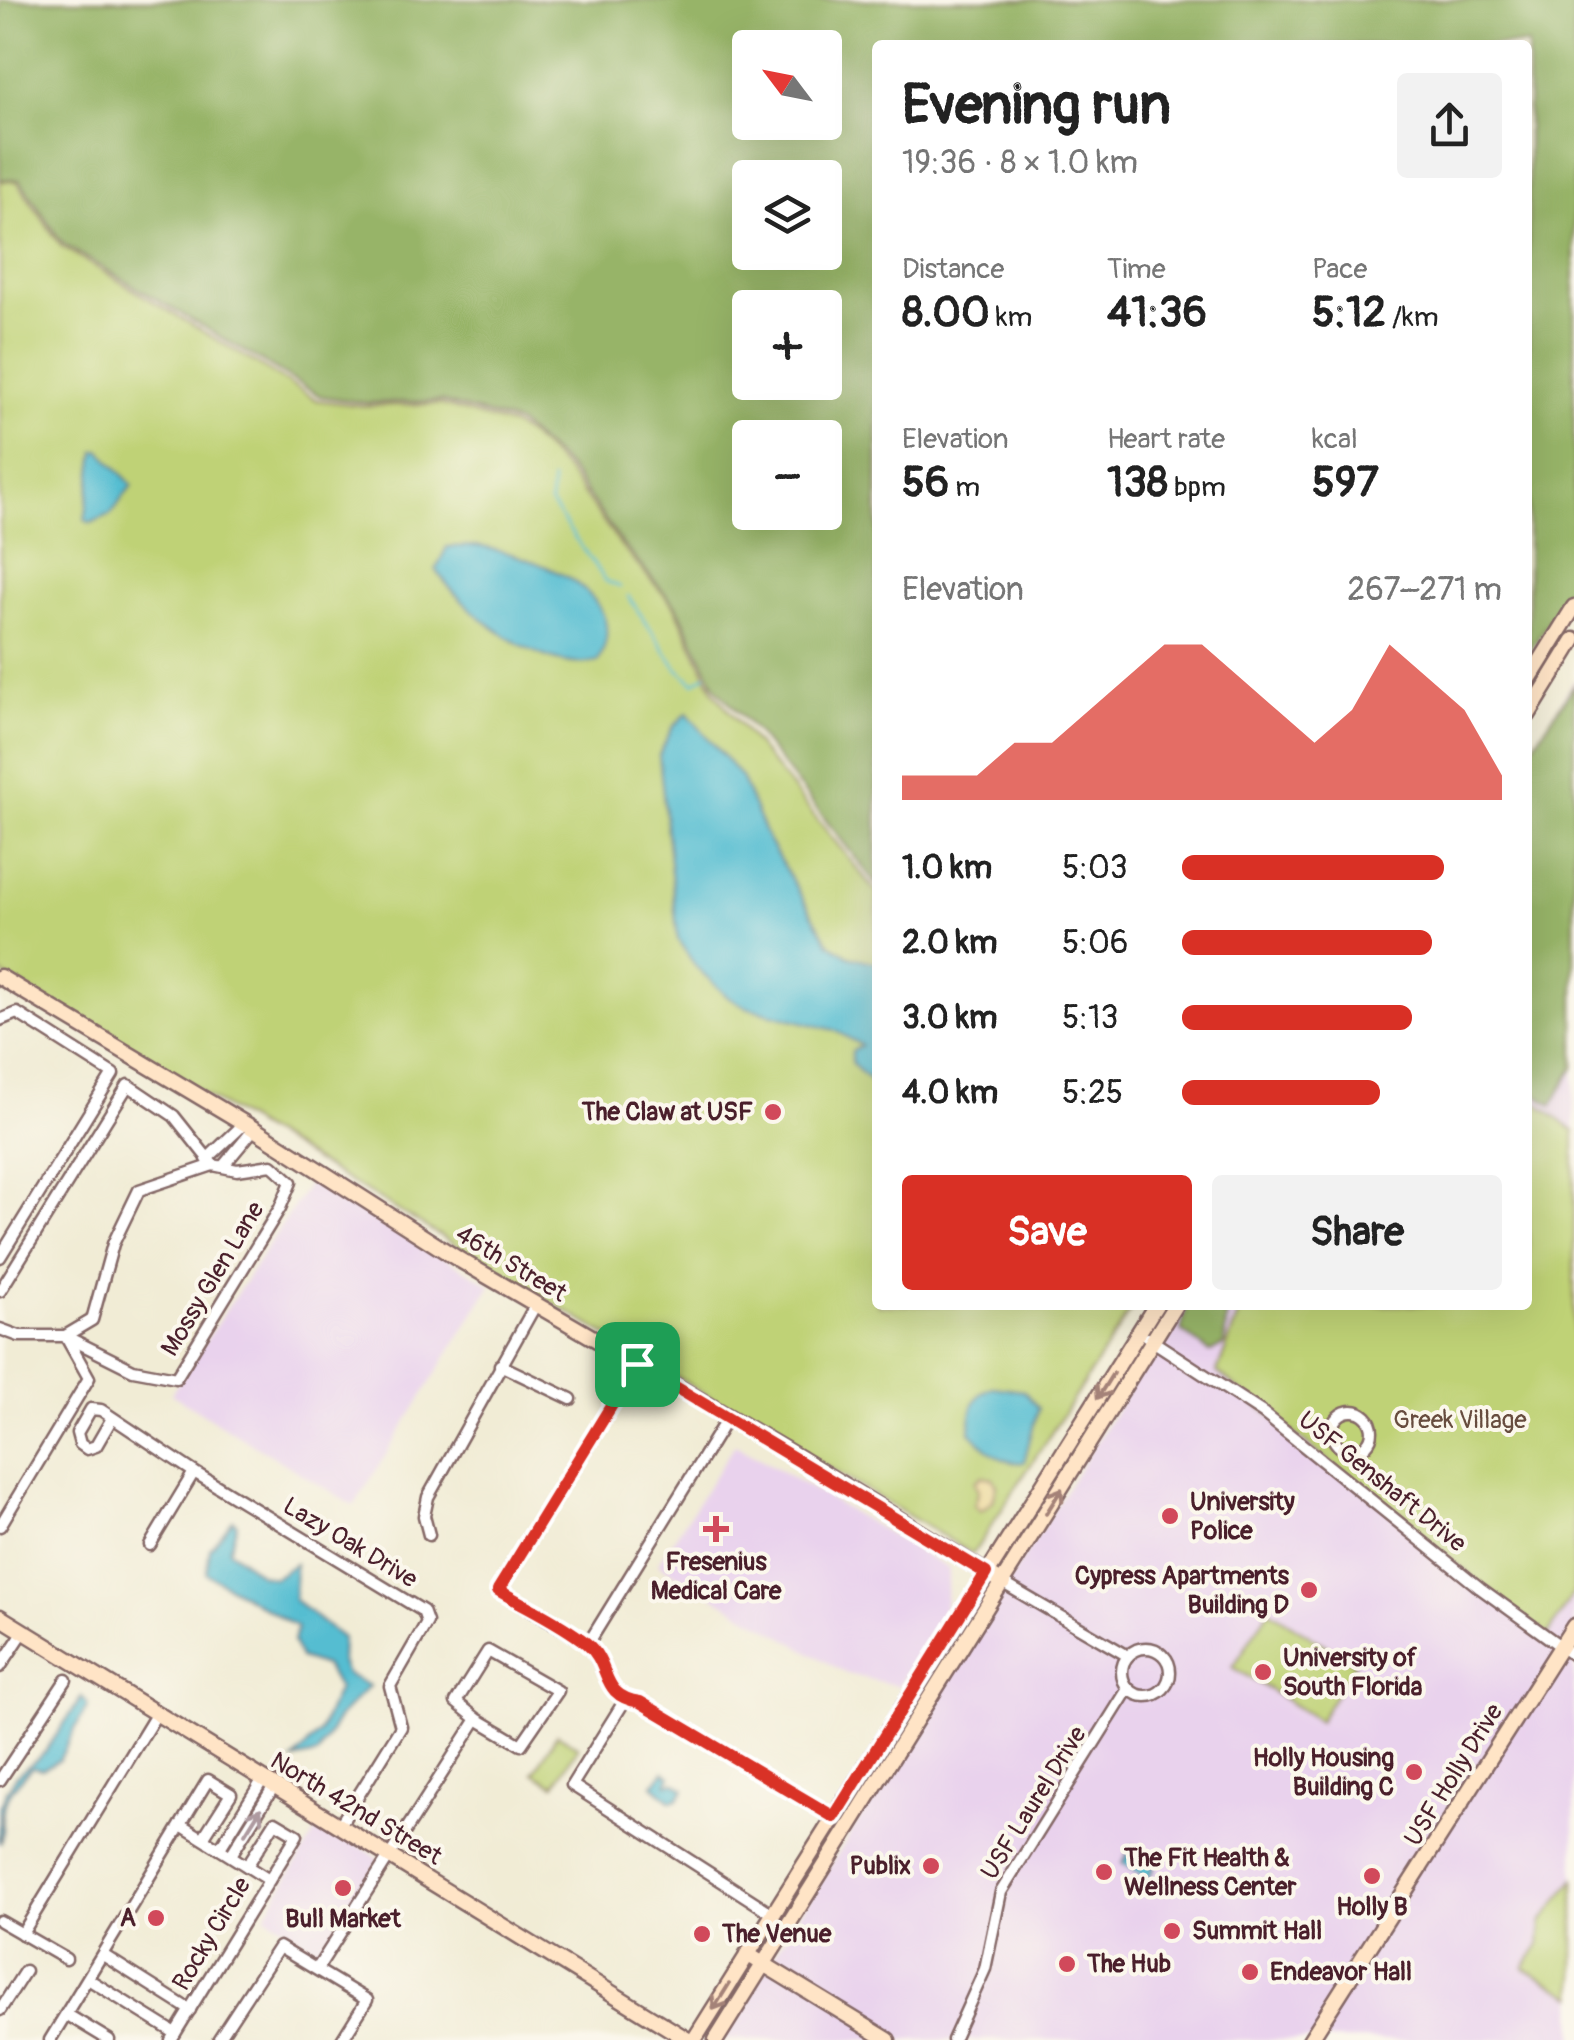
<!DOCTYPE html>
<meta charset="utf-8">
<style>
:root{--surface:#fff;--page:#f2f2f2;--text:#222;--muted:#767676;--accent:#d93025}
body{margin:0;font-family:Pangolin,sans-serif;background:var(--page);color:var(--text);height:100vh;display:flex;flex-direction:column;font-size:38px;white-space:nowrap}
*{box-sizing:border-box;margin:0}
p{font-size:32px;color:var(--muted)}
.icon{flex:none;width:55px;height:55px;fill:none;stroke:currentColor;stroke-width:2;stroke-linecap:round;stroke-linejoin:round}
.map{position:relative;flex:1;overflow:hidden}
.details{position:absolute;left:872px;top:40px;width:660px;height:1270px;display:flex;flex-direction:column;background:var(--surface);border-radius:10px;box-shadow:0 10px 40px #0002}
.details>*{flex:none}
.needle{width:65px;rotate:302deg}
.controls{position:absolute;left:732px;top:30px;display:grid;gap:20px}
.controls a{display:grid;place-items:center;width:110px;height:110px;border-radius:10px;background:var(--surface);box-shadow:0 10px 40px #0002;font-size:50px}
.pin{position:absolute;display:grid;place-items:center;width:85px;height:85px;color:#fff;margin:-42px;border-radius:20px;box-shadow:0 5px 15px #0006}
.round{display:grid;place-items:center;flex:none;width:105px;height:105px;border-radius:10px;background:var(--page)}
.head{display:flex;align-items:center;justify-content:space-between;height:170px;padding:0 30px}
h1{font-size:55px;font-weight:700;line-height:75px}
.figures{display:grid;grid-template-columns:repeat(3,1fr);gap:15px;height:170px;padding:10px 30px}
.figures div{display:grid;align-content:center}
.figures b{font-size:42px;font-weight:700}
.figures small{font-size:28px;font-weight:400}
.figures p{font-size:28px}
.chart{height:280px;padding:20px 30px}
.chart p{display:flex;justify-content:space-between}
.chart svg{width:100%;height:180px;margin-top:10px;fill:var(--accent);opacity:.7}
.cta{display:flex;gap:20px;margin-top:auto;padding:20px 30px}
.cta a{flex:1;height:115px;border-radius:10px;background:var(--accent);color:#fff;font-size:40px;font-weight:700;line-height:115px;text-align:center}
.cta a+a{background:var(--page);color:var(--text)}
ul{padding:0 30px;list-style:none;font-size:32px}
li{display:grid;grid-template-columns:160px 120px 1fr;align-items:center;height:75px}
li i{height:25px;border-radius:12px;background:var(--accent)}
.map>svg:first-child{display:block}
.built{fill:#e9d2ed}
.green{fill:#bfd276;stroke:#847850;stroke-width:2.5}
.forest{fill:#97b467;stroke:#706a49;stroke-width:2.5;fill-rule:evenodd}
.sand{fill:#eeda9e;stroke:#9c7c64;stroke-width:2.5}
.water{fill:#54bdd1;stroke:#4f6e7e;stroke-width:2.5}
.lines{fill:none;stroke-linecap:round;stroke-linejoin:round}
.stream{stroke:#54bdd1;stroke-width:2.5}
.street-casing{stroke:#846766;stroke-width:15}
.secondary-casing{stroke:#846766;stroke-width:19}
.street{stroke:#fff;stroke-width:10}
.secondary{stroke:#ffe4c6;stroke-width:14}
.oneway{stroke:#a48278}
.oneway2{stroke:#ae9aa0}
.route-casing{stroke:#fff;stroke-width:20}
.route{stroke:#d93025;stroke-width:12}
.poi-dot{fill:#d1495b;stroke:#fbf7ec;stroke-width:4}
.labels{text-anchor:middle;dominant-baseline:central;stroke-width:8;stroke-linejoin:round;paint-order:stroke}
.poi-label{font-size:25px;font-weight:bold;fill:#4a1f2b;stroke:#fbf7ec;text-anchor:start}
.street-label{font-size:25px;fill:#4a1f2b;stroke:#fbf7ec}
.park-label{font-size:25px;fill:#674c3e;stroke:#fbf7ec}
</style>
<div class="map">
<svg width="1574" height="2040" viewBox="0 0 1574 2040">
<rect width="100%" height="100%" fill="#fbf7ec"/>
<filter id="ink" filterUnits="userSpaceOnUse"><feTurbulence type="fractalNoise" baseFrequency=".01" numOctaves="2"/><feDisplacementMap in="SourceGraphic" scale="20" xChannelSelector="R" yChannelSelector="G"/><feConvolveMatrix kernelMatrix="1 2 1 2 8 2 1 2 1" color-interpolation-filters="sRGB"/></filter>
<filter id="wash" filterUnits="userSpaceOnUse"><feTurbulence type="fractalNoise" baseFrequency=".0048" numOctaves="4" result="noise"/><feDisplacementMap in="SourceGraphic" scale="40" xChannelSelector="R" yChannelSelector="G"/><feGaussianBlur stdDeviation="2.25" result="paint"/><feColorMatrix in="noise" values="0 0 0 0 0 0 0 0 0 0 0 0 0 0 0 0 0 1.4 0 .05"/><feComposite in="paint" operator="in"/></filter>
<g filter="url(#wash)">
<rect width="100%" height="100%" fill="#f1ecd5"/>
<!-- built -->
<g class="built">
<path d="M1574,680V2040H721L1182,1305H1528V754Z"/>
<path d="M311,1180L491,1285L354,1506L171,1394Z"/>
<path d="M735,1444L949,1569L945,1607L899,1686L847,1674L658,1564Z"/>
<path d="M322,1822L380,1859L322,1952L265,1915Z"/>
</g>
<!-- green -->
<g class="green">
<path d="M0,181H17L61,246L317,400L364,406L439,404L514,426L533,439L565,469L624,550L675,607L714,692L877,893L878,1305H1134L973,1554L0,973Z"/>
<path d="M1528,1096L1574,1131V1592L1547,1637L1217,1372L1242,1305H1528Z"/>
<path d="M1269,1610L1355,1664L1319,1721L1233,1667Z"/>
<path d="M557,1734L578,1747L555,1785L534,1773Z"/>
<path d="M1574,1879V1996L1524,1968L1540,1944L1542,1922Z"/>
</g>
<!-- forest -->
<g class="forest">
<path d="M0,0H1574V580L1528,655V45H878L877,885L757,733L716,688L678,608L623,545L568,467L517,423L440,401L367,403L320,396L63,244L20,180L0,179ZM750,48H825V122H750ZM750,178H825V252H750ZM750,308H825V382H750ZM750,438H825V512H750Z"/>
<path d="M1574,685V1068L1552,1105L1528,1088V753Z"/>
<path d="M1187,1305H1232L1227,1313L1224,1345L1210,1352L1181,1331Z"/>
</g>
<!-- sand -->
<path class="sand" d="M982,1476L993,1478L997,1485L993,1501L981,1511L974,1506L979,1490L975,1482Z"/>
<!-- water -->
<g class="water">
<path d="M100,450L132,485L111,514L91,523L85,520L95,451Z"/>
<path d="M476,546C526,554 638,590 598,661C545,677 462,611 436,569L447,547Z"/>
<path d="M687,713L741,777L768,840L829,943L849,956L877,963V1087L852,1064V1052L861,1045L834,1030L749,1008L729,998L696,967L678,940L659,755L673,727Z"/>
<path d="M993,1387L1024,1391L1038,1408L1024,1462C1002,1466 985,1447 970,1432C970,1412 972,1394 993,1387Z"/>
<path d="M233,1520L237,1524L229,1550L261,1575L274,1578L295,1564L294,1600L342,1638L341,1662L346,1674L369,1686L339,1717L317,1755L294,1760L319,1733L338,1688L325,1666L300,1658L293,1642L297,1627L206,1573L210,1549Z"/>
<path d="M82,1697L88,1705L59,1760L42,1769L33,1767C21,1778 7,1793 3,1810C0,1823 7,1831 0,1844V1808L6,1793L16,1776L45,1752Z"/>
<path d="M664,1771L671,1776L667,1784L674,1782L685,1789L678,1799L671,1801L653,1785Z"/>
<path d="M1132,1846L1139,1852V1864L1148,1862L1154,1868L1148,1879L1122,1863Z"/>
</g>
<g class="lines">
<!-- stream -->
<g class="stream">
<path d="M552,480L550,503L606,581L620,587"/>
<path d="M628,596L677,668L694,683L706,675"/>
</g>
</g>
</g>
<g filter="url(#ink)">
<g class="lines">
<!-- street casing -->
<g class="street-casing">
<g id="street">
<path d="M0,1020L17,1013L113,1074L0,1257"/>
<path d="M207,1159L245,1123"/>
<path d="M224,1165L254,1129"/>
<path d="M0,1291L128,1085L174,1116L213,1165L237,1170L272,1165L291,1182L280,1208L176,1378L133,1370L65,1336H19L0,1329"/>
<path d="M65,1336L92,1320L113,1244L139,1190L213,1165"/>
<path d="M1148,1338L1263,1413L1480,1588L1574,1656"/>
<path d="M500,1365L571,1399"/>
<circle cx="1352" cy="1431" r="20"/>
<path d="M728,1417L588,1644C606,1668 606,1697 640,1702L834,1817"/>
<path d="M111,1420L96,1446L87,1449L80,1444L77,1433L91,1409L101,1410L194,1472L423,1611L427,1622L390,1686L401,1727L340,1825"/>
<path d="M0,1526L89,1378L66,1337"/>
<path d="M429,1535L424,1516L428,1497L536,1304"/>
<path d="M150,1545L194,1472"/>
<path d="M1003,1583L1128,1656"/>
<path d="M588,1644L498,1589L637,1365"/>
<circle cx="1146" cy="1672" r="24"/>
<path d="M0,1667L24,1631"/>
<path d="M625,1700L572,1785L773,1914"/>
<path d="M0,1780L66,1680"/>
<path d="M181,1825L269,1880"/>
<path d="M220,1848L263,1779"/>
<path d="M231,1855L274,1786"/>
<path d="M0,1921L66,1959"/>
<path d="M22,1934L157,1713"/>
<path d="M103,1955L190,2010"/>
<path d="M317,1969L477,1719L521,1745L558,1691L488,1651L456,1702L477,1719"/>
<path d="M88,1979L175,2033"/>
<path d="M0,2010L25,1971"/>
<path d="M66,2014L109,2040"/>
<path d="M50,2040L208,1780L231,1794L203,1838"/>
<path d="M171,2040L297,1835L275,1822L247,1866"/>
<path d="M218,2040L279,1947L367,2000L342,2040"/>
<path d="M953,2040L985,1969L1001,1892L1128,1689"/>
</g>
</g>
<!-- secondary casing -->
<g class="secondary-casing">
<g id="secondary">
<path d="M1528,681L1574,607"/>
<path d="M1528,715L1574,640"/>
<path d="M0,977L254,1129L458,1259L801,1459L1003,1583"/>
<path d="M0,1617L688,2040"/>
<path d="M747,1954L888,2040"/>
<path d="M694,2040L1156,1305"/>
<path d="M716,2040L1175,1305"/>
<path d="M1310,2040L1574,1626"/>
</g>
</g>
<!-- street -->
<use href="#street" class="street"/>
<!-- secondary -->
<use href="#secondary" class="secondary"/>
</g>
<!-- one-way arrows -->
<defs><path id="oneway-shaft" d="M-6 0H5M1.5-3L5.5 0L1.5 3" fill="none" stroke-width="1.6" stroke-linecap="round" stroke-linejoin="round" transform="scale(2.5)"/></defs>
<g class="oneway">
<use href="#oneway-shaft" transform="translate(1105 1386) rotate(122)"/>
<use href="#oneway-shaft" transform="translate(1054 1501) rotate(-58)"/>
<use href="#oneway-shaft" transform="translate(721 1997) rotate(122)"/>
</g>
<use class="oneway2" href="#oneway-shaft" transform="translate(253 1821) rotate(-58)"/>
</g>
<g class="lines" filter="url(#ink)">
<!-- route casing -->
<g class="route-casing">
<path id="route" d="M637,1364L986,1573L834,1817L640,1702C598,1696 613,1665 586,1643C560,1622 526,1607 498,1590Z"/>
</g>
<!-- route -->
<use href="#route" class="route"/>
</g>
<!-- markers -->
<g class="poi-dot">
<circle cx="773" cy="1112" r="10"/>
<circle cx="1170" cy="1516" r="10"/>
<path d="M711 1514h10v10h10v10h-10v10h-10v-10h-10v-10h10z"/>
<circle cx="1309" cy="1590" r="10"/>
<circle cx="1263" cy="1672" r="10"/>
<circle cx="1414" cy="1772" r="10"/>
<circle cx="931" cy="1866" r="10"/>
<circle cx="1104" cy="1872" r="10"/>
<circle cx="1372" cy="1876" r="10"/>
<circle cx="343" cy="1888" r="10"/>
<circle cx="156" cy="1918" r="10"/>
<circle cx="1172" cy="1931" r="10"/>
<circle cx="702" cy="1934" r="10"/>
<circle cx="1067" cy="1964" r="10"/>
<circle cx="1250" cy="1972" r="10"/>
</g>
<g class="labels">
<!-- poi labels -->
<g class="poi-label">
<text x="753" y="1112" text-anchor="end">The Claw at USF</text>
<text x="1190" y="1502">University<tspan x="1190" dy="29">Police</tspan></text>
<text x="716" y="1562" text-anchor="middle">Fresenius<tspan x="716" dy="29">Medical Care</tspan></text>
<text x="1289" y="1576" text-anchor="end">Cypress Apartments<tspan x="1289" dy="29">Building D</tspan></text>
<text x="1283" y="1658">University of<tspan x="1283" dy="29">South Florida</tspan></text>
<text x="1394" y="1758" text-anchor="end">Holly Housing<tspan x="1394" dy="29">Building C</tspan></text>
<text x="1124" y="1858">The Fit Health &amp;<tspan x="1124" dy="29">Wellness Center</tspan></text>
<text x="911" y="1866" text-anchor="end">Publix</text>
<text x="1372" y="1907" text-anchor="middle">Holly B</text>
<text x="136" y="1918" text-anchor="end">A</text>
<text x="343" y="1919" text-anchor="middle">Bull Market</text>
<text x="1192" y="1931">Summit Hall</text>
<text x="722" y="1934">The Venue</text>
<text x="1087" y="1964">The Hub</text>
<text x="1270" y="1972">Endeavor Hall</text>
</g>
<!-- street labels -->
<g class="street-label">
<text transform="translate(511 1264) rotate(31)">46th Street</text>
<text transform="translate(213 1279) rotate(-59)">Mossy Glen Lane</text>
<text transform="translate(1382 1482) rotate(39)">USF Genshaft Drive</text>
<text transform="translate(350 1543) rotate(31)">Lazy Oak Drive</text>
<text transform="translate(1454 1775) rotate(-58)">USF Holly Drive</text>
<text transform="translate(1034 1803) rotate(-58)">USF Laurel Drive</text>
<text transform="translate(356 1809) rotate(31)">North 42nd Street</text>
<text transform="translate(212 1934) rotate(-59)">Rocky Circle</text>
</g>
<!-- park labels -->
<g class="park-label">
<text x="1460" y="1420">Greek Village</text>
</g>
</g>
</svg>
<div class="controls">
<a><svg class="needle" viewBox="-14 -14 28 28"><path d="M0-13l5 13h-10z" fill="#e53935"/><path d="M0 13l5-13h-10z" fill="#767676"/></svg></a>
<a><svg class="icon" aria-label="layers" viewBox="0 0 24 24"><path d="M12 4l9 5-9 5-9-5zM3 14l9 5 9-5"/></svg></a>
<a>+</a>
<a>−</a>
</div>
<div class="pin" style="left:637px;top:1364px;background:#1e9e55"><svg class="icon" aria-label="arrive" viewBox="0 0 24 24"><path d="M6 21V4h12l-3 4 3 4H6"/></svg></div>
<section class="details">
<div class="head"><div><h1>Evening run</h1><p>19:36 · 8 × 1.0 km</p></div><a class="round"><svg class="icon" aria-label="share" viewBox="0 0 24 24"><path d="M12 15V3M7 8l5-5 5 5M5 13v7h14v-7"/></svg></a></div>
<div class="figures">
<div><p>Distance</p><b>8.00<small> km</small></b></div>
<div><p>Time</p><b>41:36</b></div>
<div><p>Pace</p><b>5:12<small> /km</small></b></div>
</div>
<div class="figures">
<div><p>Elevation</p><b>56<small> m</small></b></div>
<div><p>Heart rate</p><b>138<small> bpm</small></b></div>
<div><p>kcal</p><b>597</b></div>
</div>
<div class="chart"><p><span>Elevation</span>267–271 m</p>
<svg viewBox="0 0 160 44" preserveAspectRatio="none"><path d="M0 44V38L10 38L20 38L30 30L40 30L50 22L60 14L70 6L80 6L90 14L100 22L110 30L120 22L130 6L140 14L150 22L160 38V44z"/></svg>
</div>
<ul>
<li><b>1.0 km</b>5:03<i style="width:82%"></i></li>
<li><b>2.0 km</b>5:06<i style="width:78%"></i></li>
<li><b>3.0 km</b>5:13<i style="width:72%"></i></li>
<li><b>4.0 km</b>5:25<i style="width:62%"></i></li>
</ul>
<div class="cta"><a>Save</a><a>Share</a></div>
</section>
</div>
